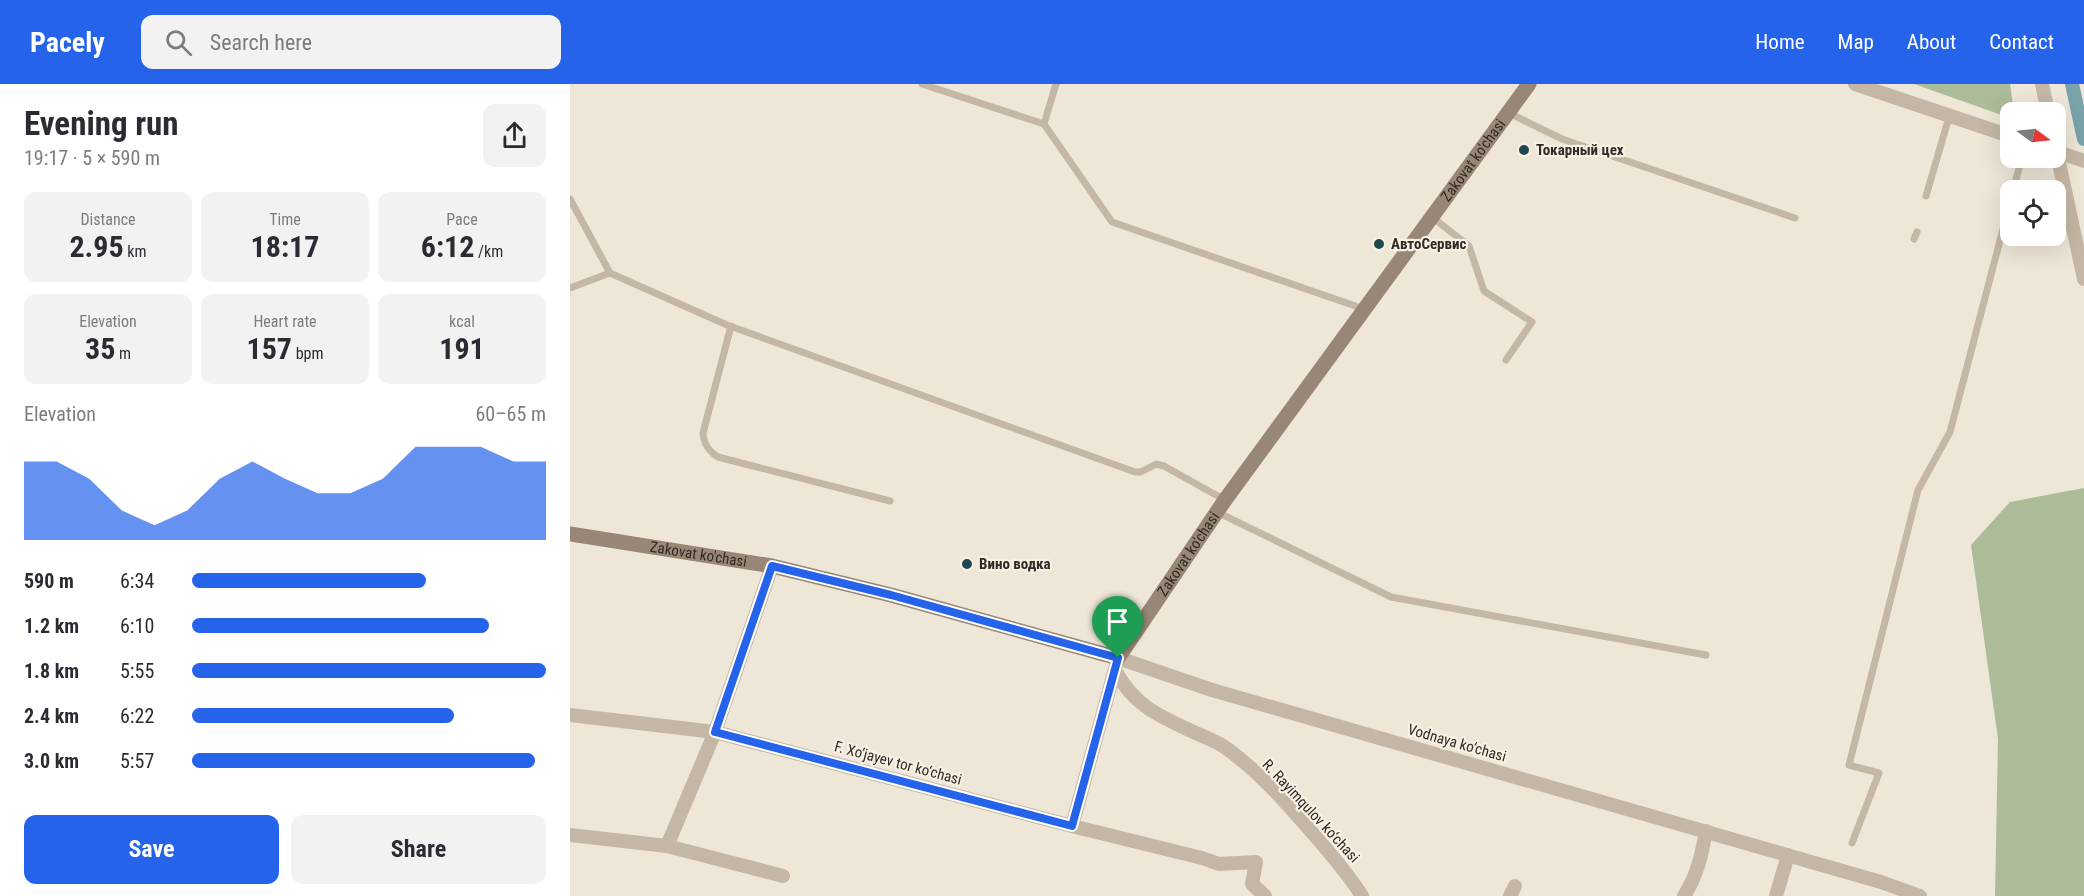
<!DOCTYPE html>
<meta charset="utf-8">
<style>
:root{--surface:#fff;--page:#f2f2f3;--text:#2b2b33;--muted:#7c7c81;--accent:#2563eb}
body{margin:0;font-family:"Roboto Condensed",sans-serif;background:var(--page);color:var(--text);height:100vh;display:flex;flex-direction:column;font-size:22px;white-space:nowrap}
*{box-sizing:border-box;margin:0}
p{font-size:20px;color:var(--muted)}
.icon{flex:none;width:33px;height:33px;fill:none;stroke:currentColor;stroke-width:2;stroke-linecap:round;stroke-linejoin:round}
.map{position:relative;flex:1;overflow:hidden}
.sheet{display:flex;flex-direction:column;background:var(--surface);width:570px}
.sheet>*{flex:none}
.needle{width:39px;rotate:105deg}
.controls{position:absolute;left:1430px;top:18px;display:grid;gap:12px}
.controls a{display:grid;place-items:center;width:66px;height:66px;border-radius:12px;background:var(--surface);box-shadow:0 6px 24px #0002;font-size:30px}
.pin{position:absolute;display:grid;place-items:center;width:51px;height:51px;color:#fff;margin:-62px -26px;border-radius:50% 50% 50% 0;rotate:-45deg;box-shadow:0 0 6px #0007}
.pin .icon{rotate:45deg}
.round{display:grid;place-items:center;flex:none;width:63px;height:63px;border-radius:12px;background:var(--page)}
.headline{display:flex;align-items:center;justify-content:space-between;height:102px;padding:0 24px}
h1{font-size:33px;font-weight:700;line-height:45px}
.figures{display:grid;grid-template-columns:repeat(3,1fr);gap:9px;height:102px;padding:6px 24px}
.figures div{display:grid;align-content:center;border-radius:12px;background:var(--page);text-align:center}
.figures b{font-size:30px;font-weight:700}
.figures small{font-size:16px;font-weight:400}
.figures p{font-size:16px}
.chart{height:168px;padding:12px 24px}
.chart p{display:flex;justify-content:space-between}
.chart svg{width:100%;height:108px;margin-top:6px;fill:var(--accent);opacity:.7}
.cta{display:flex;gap:12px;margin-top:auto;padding:12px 24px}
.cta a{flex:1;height:69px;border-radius:12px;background:var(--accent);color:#fff;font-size:24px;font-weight:700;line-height:69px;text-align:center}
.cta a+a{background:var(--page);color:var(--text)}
ul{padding:0 24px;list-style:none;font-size:20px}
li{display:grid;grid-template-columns:96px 72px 1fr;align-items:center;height:45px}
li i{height:15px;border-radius:8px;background:var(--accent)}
header{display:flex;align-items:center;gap:36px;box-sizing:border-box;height:84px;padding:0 30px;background:var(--accent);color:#fff}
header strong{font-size:28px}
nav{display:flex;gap:33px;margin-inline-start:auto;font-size:21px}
.search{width:420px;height:54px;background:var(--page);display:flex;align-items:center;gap:15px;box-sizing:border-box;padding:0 21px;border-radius:12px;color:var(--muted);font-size:22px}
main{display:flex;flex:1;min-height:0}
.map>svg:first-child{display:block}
.green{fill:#acbc99}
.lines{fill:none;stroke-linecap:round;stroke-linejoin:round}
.canal{stroke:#79a2a9;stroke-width:14}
.service{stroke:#c5b7a5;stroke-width:7}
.minor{stroke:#c5b7a5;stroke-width:14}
.secondary{stroke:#988676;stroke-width:15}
.minor-bridge{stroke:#c5b7a5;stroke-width:14}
.route-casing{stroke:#fff;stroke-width:12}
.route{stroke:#2563eb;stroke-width:8}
.poi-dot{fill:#1e474f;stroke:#f7f0e3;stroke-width:2}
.labels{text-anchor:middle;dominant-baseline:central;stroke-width:4.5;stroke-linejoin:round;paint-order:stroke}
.poi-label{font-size:15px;font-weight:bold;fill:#312a25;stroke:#f7f0e3;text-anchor:start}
.street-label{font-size:15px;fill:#312a25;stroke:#f7f0e3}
</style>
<header>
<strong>Pacely</strong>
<div class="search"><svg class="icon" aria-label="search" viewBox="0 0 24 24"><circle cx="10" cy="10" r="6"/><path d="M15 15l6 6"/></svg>Search here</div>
<nav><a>Home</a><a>Map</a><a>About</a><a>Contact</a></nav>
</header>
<main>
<section class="sheet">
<div class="headline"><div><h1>Evening run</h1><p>19:17 · 5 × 590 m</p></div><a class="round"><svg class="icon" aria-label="share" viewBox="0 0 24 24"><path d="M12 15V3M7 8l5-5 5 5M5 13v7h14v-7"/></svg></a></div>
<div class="figures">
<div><p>Distance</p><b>2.95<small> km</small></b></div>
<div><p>Time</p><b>18:17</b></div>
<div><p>Pace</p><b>6:12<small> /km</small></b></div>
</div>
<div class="figures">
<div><p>Elevation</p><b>35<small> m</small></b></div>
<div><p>Heart rate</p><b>157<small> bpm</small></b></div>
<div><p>kcal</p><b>191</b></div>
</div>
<div class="chart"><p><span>Elevation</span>60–65 m</p>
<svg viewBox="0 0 160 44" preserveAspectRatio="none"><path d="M0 44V12L10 12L20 19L30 32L40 38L50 32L60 19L70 12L80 19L90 25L100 25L110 19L120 6L130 6L140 6L150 12L160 12V44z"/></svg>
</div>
<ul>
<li><b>590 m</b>6:34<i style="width:66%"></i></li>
<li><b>1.2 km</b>6:10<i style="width:84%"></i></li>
<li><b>1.8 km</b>5:55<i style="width:100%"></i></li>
<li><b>2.4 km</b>6:22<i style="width:74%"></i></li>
<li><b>3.0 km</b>5:57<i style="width:97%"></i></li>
</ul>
<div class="cta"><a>Save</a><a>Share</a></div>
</section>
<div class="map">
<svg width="1514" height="812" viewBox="0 0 1514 812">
<rect width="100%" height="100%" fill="#eee6d7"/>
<!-- green -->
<g class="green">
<path d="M1344,0H1440L1444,28H1440V34Z"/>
<path d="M1514,404V812H1425L1428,655L1401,461L1440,418Z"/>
</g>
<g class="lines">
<!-- canal -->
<path class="canal" d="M1502,0L1514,55"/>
<!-- service -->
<g class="service">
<path d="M352,0L474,40L542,138L794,225"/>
<path d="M939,29L992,55L1225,134"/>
<path d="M474,40L486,0"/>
<path d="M1443,106L1452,74"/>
<path d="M1356,112L1379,33"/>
<path d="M0,115L40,189L157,241L565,388H571L586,380L594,382L655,416"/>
<path d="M862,133L899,162L914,207L962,238L936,276"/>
<path d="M1344,155L1347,148"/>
<path d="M0,204L40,189"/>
<path d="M161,242L133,349C134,360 138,367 148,373L320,417"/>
<path d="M647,428L821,513L1136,571"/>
<path d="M1282,759L1309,689L1279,681L1348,406L1380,348L1440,118"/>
</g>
<!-- minor -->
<g class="minor">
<path d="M1285,0L1440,52"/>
<path d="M1472,0L1478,28"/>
<path d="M1485,60L1514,195"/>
<path d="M546,588C566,624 592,633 628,650C637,654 648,658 656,664C691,689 719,722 747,754C763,773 779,791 792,812"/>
<path d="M0,631L145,648L502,742L632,774L649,780L686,778L682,800L695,812"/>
<path d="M502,742L548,574L642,606L1311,798L1350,812"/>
<path d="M0,751L97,762L213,792"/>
<path d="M97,762L145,648L202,482"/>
<path d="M940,812L945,802"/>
<path d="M1114,812C1127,792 1132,770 1136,747"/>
<path d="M1206,812L1218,771"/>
</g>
<!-- secondary -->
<path class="secondary" id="s1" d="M0,450L202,482L321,511L548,574L655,416L959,0"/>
<!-- minor-bridge -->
<path class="minor-bridge" d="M1485,67L1514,77"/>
</g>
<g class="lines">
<!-- route casing -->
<g class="route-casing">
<path id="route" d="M202,482L321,511L548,574L502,742L145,648Z"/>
</g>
<!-- route -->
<use href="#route" class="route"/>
</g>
<!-- markers -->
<g class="poi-dot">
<circle cx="954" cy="66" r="6"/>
<circle cx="809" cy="160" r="6"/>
<circle cx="397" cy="480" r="6"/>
</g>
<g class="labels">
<!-- poi labels -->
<g class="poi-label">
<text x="966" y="66">Токарный цех</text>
<text x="821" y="160">АвтоСервис</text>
<text x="409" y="480">Вино водка</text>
</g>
<!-- street labels -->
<g class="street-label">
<text stroke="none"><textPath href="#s1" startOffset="1174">Zakovat ko'chasi</textPath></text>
<text stroke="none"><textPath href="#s1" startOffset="130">Zakovat ko'chasi</textPath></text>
<text stroke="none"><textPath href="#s1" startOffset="688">Zakovat ko'chasi</textPath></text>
<text transform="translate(887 659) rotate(16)">Vodnaya ko‘chasi</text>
<text transform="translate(328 679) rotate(15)">F. Xo‘jayev tor ko‘chasi</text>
<text transform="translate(741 727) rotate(47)">R. Rayimqulov ko‘chasi</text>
</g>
</g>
</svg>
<div class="controls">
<a><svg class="needle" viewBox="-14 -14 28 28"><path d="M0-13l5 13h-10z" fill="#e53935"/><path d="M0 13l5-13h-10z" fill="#7c7c81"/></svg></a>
<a><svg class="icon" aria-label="locate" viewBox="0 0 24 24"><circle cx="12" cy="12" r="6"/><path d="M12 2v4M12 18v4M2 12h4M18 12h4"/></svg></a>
</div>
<div class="pin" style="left:548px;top:574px;background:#1e9e55"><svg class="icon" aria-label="arrive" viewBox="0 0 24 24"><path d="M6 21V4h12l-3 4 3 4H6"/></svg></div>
</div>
</main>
